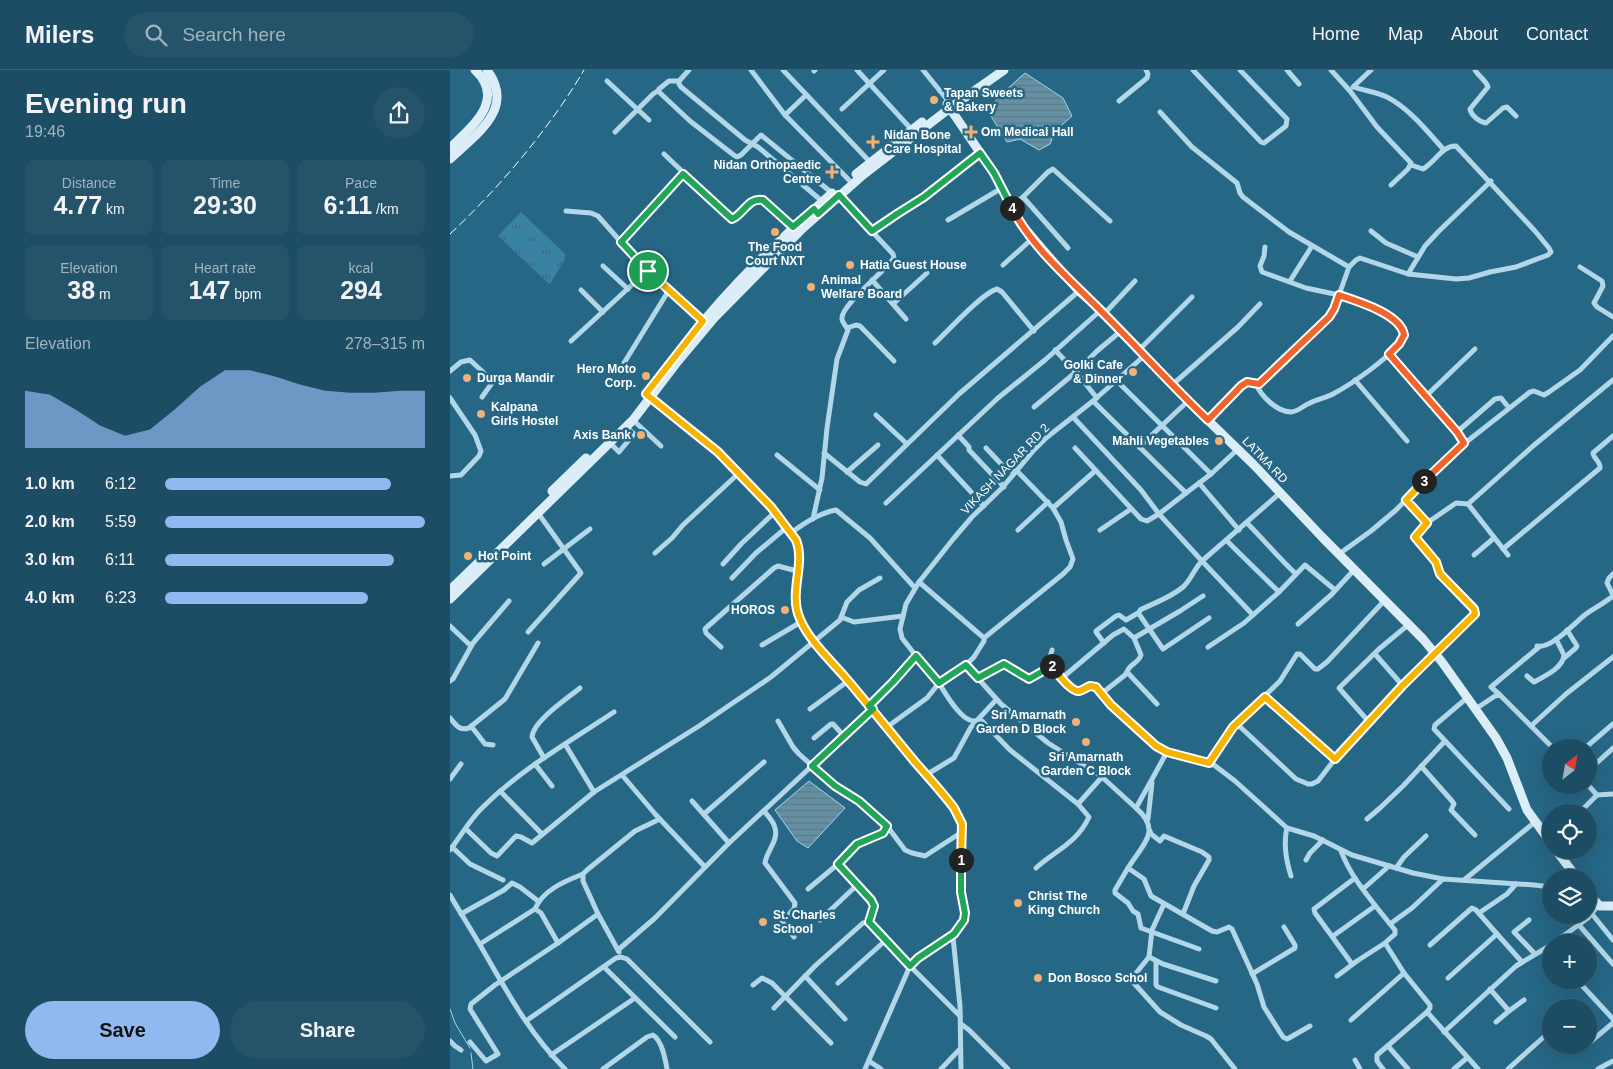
<!DOCTYPE html>
<meta charset="utf-8">
<style>
:root{--surface:#1c4d64;--page:#25546a;--text:#f1f3f6;--muted:#a0b4bf;--line:#3a6478;--accent:#90b9f0}
body{margin:0;font-family:Helvetica,sans-serif;background:var(--page);color:var(--text);height:100vh;display:flex;flex-direction:column;font-size:19px;white-space:nowrap}
*{box-sizing:border-box;margin:0}
p{font-size:16px;color:var(--muted)}
.icon{flex:none;width:28px;height:28px;fill:none;stroke:currentColor;stroke-width:2;stroke-linecap:round;stroke-linejoin:round}
.map{position:relative;flex:1;overflow:hidden}
.details{display:flex;flex-direction:column;background:var(--surface);width:450px}
.details>*{flex:none}
.needle{width:32px;rotate:31deg}
.controls{position:absolute;left:1092px;top:669px;display:grid;gap:10px}
.controls a{display:grid;place-items:center;width:55px;height:55px;border-radius:50%;background:var(--surface);box-shadow:0 5px 20px #0002,0 0 0 1px var(--line);font-size:25px}
.pin{position:absolute;display:grid;place-items:center;width:42px;height:42px;color:#fff;margin:-21px;border:2px solid #fff;border-radius:50%;box-shadow:0 1px 5px #0007}
.km{position:absolute;width:25px;height:25px;margin:-12px;border-radius:50%;background:#222;color:#fff;font-size:14px;line-height:25px;text-align:center}
.round{display:grid;place-items:center;flex:none;width:52px;height:52px;border-radius:26px;background:var(--page)}
.summary{display:flex;align-items:center;justify-content:space-between;height:85px;padding:0 25px}
h1{font-size:28px;font-weight:800;line-height:38px}
.stats{display:grid;grid-template-columns:repeat(3,1fr);gap:8px;height:85px;padding:5px 25px}
.stats div{display:grid;align-content:center;border-radius:10px;background:var(--page);text-align:center}
.stats b{font-size:25px;font-weight:800}
.stats small{font-size:14px;font-weight:400}
.stats p{font-size:14px}
.chart{height:140px;padding:10px 25px}
.chart p{display:flex;justify-content:space-between}
.chart svg{width:100%;height:90px;margin-top:5px;fill:var(--accent);opacity:.7}
.primary-button{display:flex;gap:10px;margin-top:auto;padding:10px 25px}
.primary-button a{flex:1;height:58px;border-radius:30px;background:var(--accent);color:#111;font-size:20px;font-weight:800;line-height:58px;text-align:center}
.primary-button a+a{background:var(--page);color:var(--text)}
ul{padding:0 25px;list-style:none;font-size:16px}
li{display:grid;grid-template-columns:80px 60px 1fr;align-items:center;height:38px}
li i{height:12px;border-radius:6px;background:var(--accent)}
header{display:flex;align-items:center;gap:30px;box-sizing:border-box;height:70px;padding:0 25px;background:var(--surface);border-bottom:1px solid var(--line)}
header strong{font-size:24px}
nav{display:flex;gap:28px;margin-inline-start:auto;font-size:18px}
.search{width:350px;height:45px;background:var(--page);display:flex;align-items:center;gap:12px;box-sizing:border-box;padding:0 18px;border-radius:28px;color:var(--muted);font-size:19px}
main{display:flex;flex:1;min-height:0}
.map>svg:first-child{display:block}
.park{fill:url(#park-tufts)}
.water{fill:url(#water-rules);stroke:#a5d5e9}
.lines{fill:none;stroke-linecap:round;stroke-linejoin:round}
.stream{stroke:#a5d5e9;stroke-width:1}
.street{stroke:#b1d7e8;stroke-width:5}
.secondary{stroke:#dbeef7;stroke-width:9}
.rail{stroke:#fff;stroke-width:1;stroke-dasharray:9 4;stroke-linecap:butt}
.split-1-casing{stroke:#fff;stroke-width:10}
.split-2-casing{stroke:#fff;stroke-width:10}
.split-3-casing{stroke:#fff;stroke-width:10}
.split-4-casing{stroke:#fff;stroke-width:10}
.split-5-casing{stroke:#fff;stroke-width:10}
.split-1{stroke:#f5b400;stroke-width:6}
.split-2{stroke:#22a559;stroke-width:6}
.split-3{stroke:#f5b400;stroke-width:6}
.split-4{stroke:#f0652b;stroke-width:6}
.split-5{stroke:#22a559;stroke-width:6}
.poi-dot{fill:#f1b076;stroke:#266786;stroke-width:2}
.labels{text-anchor:middle;dominant-baseline:central;stroke-width:5;stroke-linejoin:round;paint-order:stroke}
.poi-label{font-size:12px;font-weight:bold;fill:#fff;stroke:#266786;text-anchor:start}
.street-label{font-size:12px;fill:#fff;stroke:#266786}
</style>
<header>
<strong>Milers</strong>
<div class="search"><svg class="icon" aria-label="search" viewBox="0 0 24 24"><circle cx="10" cy="10" r="6"/><path d="M15 15l6 6"/></svg>Search here</div>
<nav><a>Home</a><a>Map</a><a>About</a><a>Contact</a></nav>
</header>
<main>
<section class="details">
<div class="summary"><div><h1>Evening run</h1><p>19:46</p></div><a class="round"><svg class="icon" aria-label="share" viewBox="0 0 24 24"><path d="M12 15V3M7 8l5-5 5 5M5 13v7h14v-7"/></svg></a></div>
<div class="stats">
<div><p>Distance</p><b>4.77<small> km</small></b></div>
<div><p>Time</p><b>29:30</b></div>
<div><p>Pace</p><b>6:11<small> /km</small></b></div>
</div>
<div class="stats">
<div><p>Elevation</p><b>38<small> m</small></b></div>
<div><p>Heart rate</p><b>147<small> bpm</small></b></div>
<div><p>kcal</p><b>294</b></div>
</div>
<div class="chart"><p><span>Elevation</span>278–315 m</p>
<svg viewBox="0 0 160 44" preserveAspectRatio="none"><path d="M0 44V16L10 18L20 25L30 33L40 38L50 35L60 25L70 14L80 6L90 6L100 9L110 13L120 16L130 17L140 17L150 16L160 16V44z"/></svg>
</div>
<ul>
<li><b>1.0 km</b>6:12<i style="width:87%"></i></li>
<li><b>2.0 km</b>5:59<i style="width:100%"></i></li>
<li><b>3.0 km</b>6:11<i style="width:88%"></i></li>
<li><b>4.0 km</b>6:23<i style="width:78%"></i></li>
</ul>
<div class="primary-button"><a>Save</a><a>Share</a></div>
</section>
<div class="map">
<svg width="1163" height="999" viewBox="0 0 1163 999">
<defs>
<pattern id="park-tufts" width="24" height="20" patternUnits="userSpaceOnUse" patternTransform="scale(1.25)"><rect width="24" height="20" fill="#3a82a3"/><path d="M3 7l-1-3M5 7V3M7 7l1-3M15 17l-1-3M17 17v-4M19 17l1-3" fill="none" stroke="#426a7c"/></pattern>
<pattern id="water-rules" width="6" height="5" patternUnits="userSpaceOnUse" patternTransform="scale(1.25)"><rect width="6" height="5" fill="#6490a4"/><path d="M0 2.5h6" fill="none" stroke="#5c7885"/></pattern>
</defs>
<rect width="100%" height="100%" fill="#266786"/>
<!-- park -->
<path class="park" d="M71,142L115,184V189L100,214L97,212L48,166Z"/>
<!-- water -->
<g class="water">
<path d="M575,3L613,28L622,46L605,61L600,74L589,80L570,69L557,72L539,43L548,27Z"/>
<path d="M359,711L395,738L358,778L347,771L325,740Z"/>
</g>
<g class="lines">
<!-- stream -->
<g class="stream">
<path d="M0,939L5,953L20,978"/>
<path d="M21,983L23,999"/>
</g>
<!-- street -->
<g class="street">
<path d="M239,0L229,11V14L231,17L295,70L308,77L373,132"/>
<path d="M301,0L335,45L399,110"/>
<path d="M333,0L420,92"/>
<path d="M407,0L462,60"/>
<path d="M473,0L499,32"/>
<path d="M743,0L811,72L814,73L836,56L837,49L790,0"/>
<path d="M837,0L849,14"/>
<path d="M881,0L900,21L927,57L961,93L958,99L941,115"/>
<path d="M1025,0C1028,6 1036,10 1038,17L1020,39C1021,45 1029,52 1036,53L1053,38L1057,37L1066,46"/>
<path d="M364,1L365,0"/>
<path d="M157,11L199,50"/>
<path d="M229,11H219L209,19V22L240,51L285,86L287,87L291,85L311,65L382,123"/>
<path d="M903,17L921,0"/>
<path d="M904,17C915,21 927,22 937,27C960,39 978,62 994,80"/>
<path d="M669,31L697,8L698,4L696,0"/>
<path d="M392,39L434,0"/>
<path d="M710,42L742,77L787,113L790,123L793,127L839,162L899,197L884,239L879,247L812,312L808,314L797,312L791,316L758,350"/>
<path d="M335,45L355,26"/>
<path d="M165,62L203,24L209,20"/>
<path d="M214,84L280,147L284,149L286,147C294,140 301,127 313,130L343,157"/>
<path d="M573,127L618,178"/>
<path d="M561,136L573,127L598,102L603,99L660,151"/>
<path d="M116,141L141,143L148,146L194,198L255,253"/>
<path d="M498,150L552,118"/>
<path d="M422,161L447,143L474,127L530,83"/>
<path d="M921,161L936,173L968,187"/>
<path d="M171,172L233,104"/>
<path d="M553,195L583,168"/>
<path d="M153,196L178,219"/>
<path d="M899,197L906,190L910,188L958,204L975,176L989,161L1041,111"/>
<path d="M1130,197L1152,211L1153,216L1144,233L1147,237L1163,247"/>
<path d="M958,204L1006,209L1019,208L1040,202L1066,197L1098,185L1101,182L1099,178L1085,161L1006,76C993,75 984,93 973,99L961,95"/>
<path d="M422,210L456,249"/>
<path d="M840,211L862,176"/>
<path d="M131,220L153,242"/>
<path d="M443,234L477,203"/>
<path d="M654,244L685,211"/>
<path d="M397,258L406,255L410,256L444,291"/>
<path d="M121,271L197,201"/>
<path d="M485,273C499,260 531,224 547,219L552,222L584,261"/>
<path d="M605,280L626,302L647,281L671,261"/>
<path d="M689,280L742,227"/>
<path d="M939,284L1007,362L1015,373"/>
<path d="M174,293L219,220"/>
<path d="M0,301L11,292L20,290L35,304L42,313L32,327"/>
<path d="M905,310L957,371"/>
<path d="M667,311L761,404"/>
<path d="M806,314C811,326 827,342 841,342C847,342 853,336 858,334C866,329 876,328 883,324C900,315 948,283 954,265L952,258L944,251L919,235L889,225L856,218L812,202L810,196L814,186L815,177"/>
<path d="M722,315L788,257L810,234"/>
<path d="M196,324L268,382L321,437L337,457L347,471L349,477L350,487L347,501L346,536L351,552L364,570L423,639L465,692L491,720L504,738L511,750L512,762L511,822L515,847L503,867L510,936L511,999"/>
<path d="M975,327L1025,279"/>
<path d="M0,328L25,365L31,381L29,386L11,405L0,406"/>
<path d="M643,331L736,423L709,444L752,491C744,499 741,510 733,517C720,528 704,533 690,540L689,544L713,579L759,548"/>
<path d="M584,337L626,302L647,328"/>
<path d="M426,345L457,374"/>
<path d="M623,347L691,420L709,444L697,451L691,449L625,378"/>
<path d="M183,350L211,376"/>
<path d="M1007,362L1045,329L1051,328L1059,338"/>
<path d="M508,365L519,377V380L554,417"/>
<path d="M160,373L169,382L184,364L176,357"/>
<path d="M689,377L738,331"/>
<path d="M536,378L553,396L560,395L565,401L563,403"/>
<path d="M374,383L410,412L416,414L509,324L629,221"/>
<path d="M327,385L370,420"/>
<path d="M487,385L534,436"/>
<path d="M567,401L603,438L645,401"/>
<path d="M397,402L428,375"/>
<path d="M749,413L789,460"/>
<path d="M736,423L761,404L788,379"/>
<path d="M956,430L977,453L1006,433L1018,434L1058,485"/>
<path d="M436,433L548,328L595,290L651,240"/>
<path d="M1018,434L1083,376L1163,310"/>
<path d="M363,449L372,408L377,358L387,289L398,260C396,256 392,252 392,249C390,236 436,200 444,188L443,184L389,126"/>
<path d="M797,453C814,470 829,488 846,504"/>
<path d="M568,460L598,432"/>
<path d="M650,460L681,439"/>
<path d="M341,463C354,453 369,443 386,440L420,468L465,518"/>
<path d="M777,471L829,522"/>
<path d="M1053,479L1150,398C1151,392 1143,388 1143,383L1163,366"/>
<path d="M205,483L222,468L233,455L289,403"/>
<path d="M889,484L921,461L946,440L971,414L1015,373L1080,322L1084,321L1094,325L1099,322L1130,300L1163,266"/>
<path d="M1024,485L1044,468"/>
<path d="M94,494L140,459"/>
<path d="M273,494L291,474L325,442"/>
<path d="M1163,504L1159,508L1157,513L1163,525"/>
<path d="M282,508L306,483L337,457"/>
<path d="M469,512L534,568V571L524,587L516,595L551,634L598,673L652,707L686,738"/>
<path d="M803,545L752,491L830,423"/>
<path d="M391,547L404,552L453,546"/>
<path d="M848,554L881,525L904,500"/>
<path d="M0,556L21,576"/>
<path d="M78,562L131,503L88,443"/>
<path d="M534,568L613,504L620,497L623,489L616,470L611,452L603,438"/>
<path d="M684,568L730,541L753,526"/>
<path d="M654,573L646,562V561L666,546L669,545L676,550L688,543"/>
<path d="M312,575L351,552"/>
<path d="M1087,576C1102,579 1124,553 1136,544C1145,538 1154,533 1163,526"/>
<path d="M271,577L256,563L255,559L257,557L324,498L328,496L347,501"/>
<path d="M758,577L794,553L829,522L855,495L885,520"/>
<path d="M602,580C601,584 599,589 600,592C602,601 620,619 628,621L643,616L651,624"/>
<path d="M925,584L953,616"/>
<path d="M466,586L489,613L516,595"/>
<path d="M1114,588L1126,578L1127,576L1117,560"/>
<path d="M1077,606L1084,612C1095,606 1113,598 1114,585L1106,569"/>
<path d="M527,608L554,594L564,598L579,609L602,596"/>
<path d="M612,608L663,565L674,559L684,568L691,585C689,593 679,594 677,602"/>
<path d="M0,611L3,609L23,573L59,531"/>
<path d="M1049,624L1041,617L1089,577"/>
<path d="M815,627L885,689"/>
<path d="M1018,627L985,655L984,659L1059,739"/>
<path d="M707,634L677,602L675,605L651,624L699,671L717,682L764,695L785,711L837,758L864,766L902,785L963,803L993,809"/>
<path d="M419,636L466,586L452,568L450,559L456,534L469,512L504,468L522,447L552,418L584,380L596,368L643,331L694,286"/>
<path d="M1027,638L1045,626L1050,625L1103,678"/>
<path d="M360,639L398,611"/>
<path d="M0,648C6,655 9,661 19,658L55,629L88,573"/>
<path d="M328,651L343,677L349,684L385,716L409,731L437,756L455,780L462,783L475,786L512,762"/>
<path d="M919,652L889,618L929,579L958,555"/>
<path d="M786,653L846,709L858,714H862L868,711L885,689L953,616L1025,544L1023,539L990,504L986,492L965,467L977,453"/>
<path d="M21,656L35,674L43,675"/>
<path d="M1081,656L1116,624L1163,587"/>
<path d="M437,657L477,628L489,613C495,623 511,651 524,651C527,651 529,650 532,651L560,680L628,734"/>
<path d="M364,668L381,654H383L394,666"/>
<path d="M115,674L144,722"/>
<path d="M1135,678L1163,654"/>
<path d="M717,682L686,738C713,761 692,775 678,798L694,809L701,826L762,861L767,862L779,857L782,859L807,914L814,937L833,967L837,969L839,968L860,956"/>
<path d="M94,688L82,667C83,651 118,628 130,618"/>
<path d="M759,693L783,657L830,611L847,584H850L865,599H868L877,592L934,531"/>
<path d="M85,694L102,716"/>
<path d="M971,696L1002,731L1004,734L1001,740L1025,765"/>
<path d="M1139,700L1163,678"/>
<path d="M172,705L206,745L255,797"/>
<path d="M476,705L504,688L521,657L546,630"/>
<path d="M0,709L11,694"/>
<path d="M1138,715L1147,725L1163,724"/>
<path d="M50,721L92,764"/>
<path d="M242,731L279,773"/>
<path d="M314,741C318,746 324,752 325,758C329,770 316,782 315,793L345,833L344,839L332,851L344,867"/>
<path d="M1130,742L1147,725"/>
<path d="M254,744L314,692"/>
<path d="M698,749L702,713"/>
<path d="M917,749L930,738L953,716L995,671"/>
<path d="M837,758C833,774 836,790 841,806"/>
<path d="M16,759L41,783L47,786L66,766L71,767L82,773L144,722L249,656L321,607L390,550L397,532L409,520L430,508"/>
<path d="M700,761L701,764L710,771L714,766L752,782L759,787V790L744,816L733,844"/>
<path d="M2,777L20,794L53,810"/>
<path d="M0,780C11,766 20,749 33,737C71,699 119,672 164,642"/>
<path d="M891,781C901,808 922,831 940,854"/>
<path d="M856,790L860,783L873,770"/>
<path d="M388,794L421,830L424,836L419,852"/>
<path d="M586,798C606,780 627,773 639,747L628,734L652,707"/>
<path d="M678,798L665,820V823L678,833L683,841L688,844L691,858L749,879"/>
<path d="M946,798L954,787L976,766"/>
<path d="M1014,810L1085,752"/>
<path d="M358,819L388,794L407,774L433,763L437,756"/>
<path d="M913,819L939,796"/>
<path d="M0,825C10,842 20,858 30,875C55,918 79,964 115,999"/>
<path d="M714,834L702,860L699,887L713,894L766,911"/>
<path d="M85,839C93,820 115,811 133,804"/>
<path d="M1029,843L1057,824L1066,814"/>
<path d="M11,844L54,820L62,813L70,817L88,831"/>
<path d="M1142,844L1163,870"/>
<path d="M370,850L407,815"/>
<path d="M1079,850L1064,862L1085,884"/>
<path d="M1129,855L1163,894"/>
<path d="M883,866L925,836"/>
<path d="M1105,872L1138,848L1148,836"/>
<path d="M935,873L945,864V860L940,854L962,838L993,809L1084,815L1101,817"/>
<path d="M30,874L85,839L91,843L108,873"/>
<path d="M980,875L1022,838L1026,840L1047,864"/>
<path d="M168,880L205,848L279,773L423,639"/>
<path d="M169,882L148,844L133,811V804L137,800L185,761L210,749"/>
<path d="M699,887L683,907L682,911L710,942L731,955L756,966L761,969L785,999"/>
<path d="M706,892V915L708,917L766,938"/>
<path d="M902,894L865,843L864,839L905,808"/>
<path d="M154,897L225,967"/>
<path d="M802,904L845,878V875L834,857"/>
<path d="M355,906L395,949"/>
<path d="M887,906L907,891L935,873L954,903"/>
<path d="M998,908L1047,864L1072,892"/>
<path d="M1127,910L1163,949"/>
<path d="M388,913L436,870"/>
<path d="M303,915L312,908L322,913L381,973"/>
<path d="M1040,919L1059,941L1074,930"/>
<path d="M324,938L366,895L413,853L418,852L423,855L460,896L510,946"/>
<path d="M977,942L1028,999"/>
<path d="M901,950L954,903L980,935V938L977,942L927,985V991L933,999"/>
<path d="M76,951L166,888L171,887L177,889L260,972"/>
<path d="M1046,952L1059,941"/>
<path d="M511,954L519,960L558,999"/>
<path d="M994,962L1066,896L1101,875"/>
<path d="M0,971L5,976L11,980"/>
<path d="M20,972L36,991L48,984L20,939L21,934L45,915L108,873L148,844"/>
<path d="M1139,973L1163,953"/>
<path d="M938,976L958,999"/>
<path d="M101,985L185,928"/>
<path d="M905,990L910,999"/>
<path d="M419,991L431,999"/>
<path d="M153,999L197,967L203,965C212,971 215,988 217,999"/>
<path d="M415,999L460,896L468,888L504,864"/>
<path d="M491,999L510,979"/>
<path d="M1004,999L1017,988"/>
<path d="M1058,999L1096,965"/>
<path d="M1148,999L1163,991"/>
</g>
<!-- secondary -->
<g class="secondary">
<path d="M497,34L544,103L570,153L593,180L629,221L651,240L738,331L804,395L872,467L973,569L992,592L1046,668L1057,688L1077,740L1101,773"/>
<path d="M0,78C21,57 57,30 25,0"/>
<path d="M0,89C26,64 66,39 37,0"/>
<path d="M406,104L472,52"/>
<path d="M239,269C281,215 331,168 382,123"/>
<path d="M102,421L136,388"/>
<path d="M0,520L32,489"/>
<path d="M0,529L183,350L228,291L264,248L351,160L413,105L500,38L554,0"/>
<path d="M1106,780L1127,808"/>
<path d="M1139,825L1150,836H1163"/>
</g>
<!-- rail -->
<path class="rail" d="M0,164C49,118 100,58 134,0"/>
</g>
<g class="lines">
<!-- split-1 casing -->
<g class="split-1-casing">
<path id="split-1" d="M198,201L253,251L196,324L268,382L321,437L346,470C356,494 338,523 350,549C358,569 380,590 394,606C418,634 441,663 465,692C478,707 492,722 504,738L512,754L511,790"/>
</g>
<!-- split-2 casing -->
<g class="split-2-casing">
<path id="split-2" d="M511,790V822L515,843L514,850L504,864L468,888L460,896L419,852L424,836L421,830L388,794L407,774L433,763L437,756L409,731L385,716L362,696L423,639L419,636L443,612L466,586L489,613L516,595L528,608L554,594L579,609L602,596"/>
</g>
<!-- split-3 casing -->
<g class="split-3-casing">
<path id="split-3" d="M602,596C607,603 621,622 629,621C633,620 637,617 640,616L646,617L661,635L706,676L717,682L759,693L783,657L815,627L885,689L952,616L1025,544L1024,539L990,504L986,492L965,467L977,453L956,430L974,411"/>
</g>
<!-- split-4 casing -->
<g class="split-4-casing">
<path id="split-4" d="M562,138C582,178 623,212 654,244C689,279 722,316 758,350L791,316L797,312L809,314L879,247L884,239L889,225C907,231 951,244 954,265L949,274L939,284L1007,362L1014,373L974,411"/>
</g>
<!-- split-5 casing -->
<g class="split-5-casing">
<path id="split-5" d="M198,201L171,172L233,104L282,149C294,144 298,127 313,130L343,157L364,139L368,144L389,125L422,161L447,144L474,127L530,83L544,103L562,138"/>
</g>
<!-- split-1 -->
<use href="#split-1" class="split-1"/>
<!-- split-2 -->
<use href="#split-2" class="split-2"/>
<!-- split-3 -->
<use href="#split-3" class="split-3"/>
<!-- split-4 -->
<use href="#split-4" class="split-4"/>
<!-- split-5 -->
<use href="#split-5" class="split-5"/>
</g>
<!-- markers -->
<g class="poi-dot">
<circle cx="484" cy="30" r="5"/>
<path d="M518.5 54.5h5v5h5v5h-5v5h-5v-5h-5v-5h5z"/>
<path d="M420.5 64.5h5v5h5v5h-5v5h-5v-5h-5v-5h5z"/>
<path d="M379.5 94.5h5v5h5v5h-5v5h-5v-5h-5v-5h5z"/>
<circle cx="325" cy="162" r="5"/>
<circle cx="400" cy="195" r="5"/>
<circle cx="361" cy="217" r="5"/>
<circle cx="683" cy="302" r="5"/>
<circle cx="196" cy="306" r="5"/>
<circle cx="17" cy="308" r="5"/>
<circle cx="31" cy="344" r="5"/>
<circle cx="191" cy="365" r="5"/>
<circle cx="769" cy="371" r="5"/>
<circle cx="18" cy="486" r="5"/>
<circle cx="335" cy="540" r="5"/>
<circle cx="626" cy="652" r="5"/>
<circle cx="636" cy="672" r="5"/>
<circle cx="568" cy="833" r="5"/>
<circle cx="313" cy="852" r="5"/>
<circle cx="588" cy="908" r="5"/>
</g>
<g class="labels">
<!-- poi labels -->
<g class="poi-label">
<text x="494" y="23">Tapan Sweets<tspan x="494" dy="14">&amp; Bakery</tspan></text>
<text x="531" y="62">Om Medical Hall</text>
<text x="434" y="65">Nidan Bone<tspan x="434" dy="14">Care Hospital</tspan></text>
<text x="371" y="95" text-anchor="end">Nidan Orthopaedic<tspan x="371" dy="14">Centre</tspan></text>
<text x="325" y="177" text-anchor="middle">The Food<tspan x="325" dy="14">Court NXT</tspan></text>
<text x="410" y="195">Hatia Guest House</text>
<text x="371" y="210">Animal<tspan x="371" dy="14">Welfare Board</tspan></text>
<text x="673" y="295" text-anchor="end">Golki Cafe<tspan x="673" dy="14">&amp; Dinner</tspan></text>
<text x="186" y="299" text-anchor="end">Hero Moto<tspan x="186" dy="14">Corp.</tspan></text>
<text x="27" y="308">Durga Mandir</text>
<text x="41" y="337">Kalpana<tspan x="41" dy="14">Girls Hostel</tspan></text>
<text x="181" y="365" text-anchor="end">Axis Bank</text>
<text x="759" y="371" text-anchor="end">Mahli Vegetables</text>
<text x="28" y="486">Hot Point</text>
<text x="325" y="540" text-anchor="end">HOROS</text>
<text x="616" y="645" text-anchor="end">Sri Amarnath<tspan x="616" dy="14">Garden D Block</tspan></text>
<text x="636" y="687" text-anchor="middle">Sri Amarnath<tspan x="636" dy="14">Garden C Block</tspan></text>
<text x="578" y="826">Christ The<tspan x="578" dy="14">King Church</tspan></text>
<text x="323" y="845">St. Charles<tspan x="323" dy="14">School</tspan></text>
<text x="598" y="908">Don Bosco Schol</text>
</g>
<!-- street labels -->
<g class="street-label">
<text transform="translate(815 390) rotate(46)">LATMA RD</text>
<text transform="translate(555 399) rotate(-46)">VIKASH NAGAR RD 2</text>
</g>
</g>
</svg>
<div class="controls">
<a><svg class="needle" viewBox="-14 -14 28 28"><path d="M0-13l5 13h-10z" fill="#e53935"/><path d="M0 13l5-13h-10z" fill="#a0b4bf"/></svg></a>
<a><svg class="icon" aria-label="locate" viewBox="0 0 24 24"><circle cx="12" cy="12" r="6"/><path d="M12 2v4M12 18v4M2 12h4M18 12h4"/></svg></a>
<a><svg class="icon" aria-label="layers" viewBox="0 0 24 24"><path d="M12 4l9 5-9 5-9-5zM3 14l9 5 9-5"/></svg></a>
<a>+</a>
<a>−</a>
</div>
<div class="pin" style="left:198px;top:201px;background:#1e9e55"><svg class="icon" aria-label="arrive" viewBox="0 0 24 24"><path d="M6 21V4h12l-3 4 3 4H6"/></svg></div>
<b class="km" style="left:511px;top:790px">1</b>
<b class="km" style="left:602px;top:596px">2</b>
<b class="km" style="left:974px;top:411px">3</b>
<b class="km" style="left:562px;top:138px">4</b>
</div>
</main>
